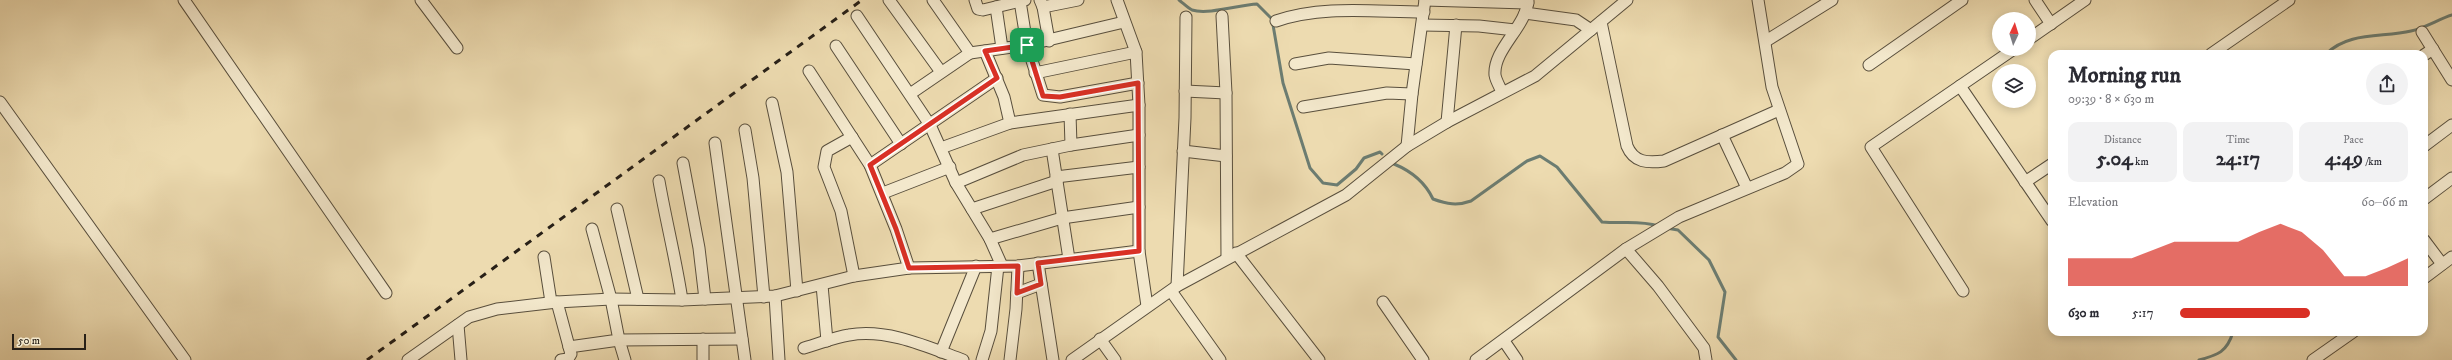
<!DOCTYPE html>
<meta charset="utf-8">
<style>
:root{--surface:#fff;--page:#f2f2f3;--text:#2b2b33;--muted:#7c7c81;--accent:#d93025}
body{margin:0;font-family:"IM FELL DW Pica",serif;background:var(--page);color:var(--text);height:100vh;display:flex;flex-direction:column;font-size:15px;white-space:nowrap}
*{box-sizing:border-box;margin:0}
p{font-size:13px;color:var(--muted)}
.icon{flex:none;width:22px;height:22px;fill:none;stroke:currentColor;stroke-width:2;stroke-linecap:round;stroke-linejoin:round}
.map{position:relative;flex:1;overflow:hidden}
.panel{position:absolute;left:2048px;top:50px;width:380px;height:286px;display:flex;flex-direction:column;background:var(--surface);border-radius:12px;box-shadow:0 2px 10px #0003}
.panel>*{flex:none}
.needle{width:26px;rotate:4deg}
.tools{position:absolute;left:1992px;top:12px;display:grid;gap:8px}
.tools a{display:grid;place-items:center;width:44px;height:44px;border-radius:50%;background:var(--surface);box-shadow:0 2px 10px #0003;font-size:20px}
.scale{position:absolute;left:12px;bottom:10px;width:74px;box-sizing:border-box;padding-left:4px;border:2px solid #282017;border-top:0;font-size:11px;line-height:14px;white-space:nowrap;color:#282017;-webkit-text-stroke:3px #f3e8cc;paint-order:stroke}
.pin{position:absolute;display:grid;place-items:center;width:34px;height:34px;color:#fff;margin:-17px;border-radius:8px;box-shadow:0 2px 6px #0006}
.round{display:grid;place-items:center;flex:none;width:42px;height:42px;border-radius:21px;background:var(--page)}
.head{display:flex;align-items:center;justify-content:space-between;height:68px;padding:0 20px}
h1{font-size:22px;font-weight:800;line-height:30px}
.figures{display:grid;grid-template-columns:repeat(3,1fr);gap:6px;height:68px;padding:4px 20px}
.figures div{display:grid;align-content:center;border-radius:10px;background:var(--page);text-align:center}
.figures b{font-size:20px;font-weight:800}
.figures small{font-size:11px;font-weight:400}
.figures p{font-size:11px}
.chart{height:112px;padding:8px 20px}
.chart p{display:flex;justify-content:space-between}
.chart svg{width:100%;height:72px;margin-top:4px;fill:var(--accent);opacity:.7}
ul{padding:0 20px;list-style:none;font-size:13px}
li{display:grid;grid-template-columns:64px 48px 1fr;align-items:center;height:30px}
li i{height:10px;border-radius:5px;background:var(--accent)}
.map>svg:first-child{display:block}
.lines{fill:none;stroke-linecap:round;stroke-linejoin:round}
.stream{stroke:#6c7d72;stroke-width:3}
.minor-casing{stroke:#594f3d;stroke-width:13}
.minor{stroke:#f3e8cc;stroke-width:11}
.rail{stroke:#282017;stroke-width:3;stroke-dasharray:7 7;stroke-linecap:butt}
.route-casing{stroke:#fff;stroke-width:8}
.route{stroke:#d93025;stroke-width:5}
</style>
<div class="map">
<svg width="2452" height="360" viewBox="0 0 2452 360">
<rect width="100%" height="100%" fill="#eddbb0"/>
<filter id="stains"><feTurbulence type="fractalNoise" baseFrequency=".005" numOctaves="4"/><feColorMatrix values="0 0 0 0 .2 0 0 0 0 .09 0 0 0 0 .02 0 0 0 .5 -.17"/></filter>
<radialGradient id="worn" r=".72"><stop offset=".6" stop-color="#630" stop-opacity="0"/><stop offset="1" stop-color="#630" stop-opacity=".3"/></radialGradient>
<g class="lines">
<!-- stream -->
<g class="stream">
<path d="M1179,0C1183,3 1188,8 1192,10C1208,15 1239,5 1257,4L1272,19L1283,83L1310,168L1323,183L1337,185L1356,169L1364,158L1380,152L1382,154"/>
<path d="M2326,54C2349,31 2383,38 2411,31C2425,28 2439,19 2452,15"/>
<path d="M1394,164C1411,171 1425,182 1433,199C1447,204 1457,206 1471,201L1527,161L1540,156L1557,167L1602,222C1624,224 1638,220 1659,226"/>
<path d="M1666,228L1678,230L1709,260L1725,292L1718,337L1736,360"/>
<path d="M2199,360C2218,355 2227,352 2233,332"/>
</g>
<!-- minor casing -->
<g class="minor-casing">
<g id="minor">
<path d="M184,0L386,293"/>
<path d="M421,0L457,48"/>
<path d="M889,0L941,72"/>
<path d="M975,0L978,9L983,10L1025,0"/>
<path d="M1040,0L1043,7L1078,0"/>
<path d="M1117,0L1136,52L1139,105V251L1147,306"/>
<path d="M1425,0L1528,3"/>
<path d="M2035,0L2051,24"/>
<path d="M1020,1L1027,45L1043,95L1060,97L1138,83"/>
<path d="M996,7L1002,48"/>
<path d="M1043,7L1049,41"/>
<path d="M1525,13L1576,20L1591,30"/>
<path d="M857,16L930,125L956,183L990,239L1002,266"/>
<path d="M1222,16L1226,93L1227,257"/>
<path d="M1276,21C1323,5 1374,12 1424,12"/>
<path d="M1601,22L1627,146C1634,163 1648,163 1664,161L1779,110"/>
<path d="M1422,25L1479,26L1515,30"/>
<path d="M2422,32L2452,80"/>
<path d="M2029,39L2085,0"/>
<path d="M1766,41L1832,0"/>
<path d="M836,46L901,144"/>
<path d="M985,51L1004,97L1010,123"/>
<path d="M970,53L1027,45L1124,22"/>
<path d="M2211,54L2289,0"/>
<path d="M2424,55L2433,49"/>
<path d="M1295,64L1329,58L1416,64"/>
<path d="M1869,65L1962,0"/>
<path d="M809,71L870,165L896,229L909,268"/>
<path d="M1035,73L1136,52"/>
<path d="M1960,86L2052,221"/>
<path d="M1185,91L1226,93"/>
<path d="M1502,92C1500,87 1496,81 1495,75C1493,49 1527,26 1528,0"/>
<path d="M910,94L970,53L933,0"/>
<path d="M0,102L185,360"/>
<path d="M772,103L787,172L797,291"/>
<path d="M1303,107L1387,93L1412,94"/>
<path d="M1070,114L1071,145"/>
<path d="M1447,122L1456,25"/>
<path d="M745,130L753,178L764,297"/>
<path d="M1722,135L1747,188"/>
<path d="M852,137L827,151L824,167L841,211L854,276"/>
<path d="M715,143L745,360"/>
<path d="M1407,146L1412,94L1425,0"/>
<path d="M2424,146L2452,125"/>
<path d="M941,148L1010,123L1139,105"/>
<path d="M1052,149L1069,259"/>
<path d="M1183,151L1226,156"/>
<path d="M683,163L699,248L705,299"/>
<path d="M870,165L997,78"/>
<path d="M1056,177L1139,167"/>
<path d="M659,181C666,221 676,260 682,300"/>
<path d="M2025,182L2052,164"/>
<path d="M956,183L1023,155L1071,145L1139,135"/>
<path d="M883,193L950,167"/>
<path d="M2424,199L2452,178"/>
<path d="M617,209L638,299"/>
<path d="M972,209L1057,181"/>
<path d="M990,239L1062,218L1139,207"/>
<path d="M2424,240L2442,264"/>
<path d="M1626,249L1658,286L1704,348L1706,360"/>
<path d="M1236,253L1319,360"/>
<path d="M544,257L551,302"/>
<path d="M1038,263L1053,360"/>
<path d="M2424,278L2452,257"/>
<path d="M822,285L827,341"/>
<path d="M1177,286L1185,118L1186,17"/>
<path d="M1171,291L1220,360"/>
<path d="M1963,291L1871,147L2014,49"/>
<path d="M1017,293L1041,284"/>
<path d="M775,296L779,360"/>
<path d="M557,302L571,354L568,359L561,360"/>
<path d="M1383,302L1423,360"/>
<path d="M458,325L461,360"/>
<path d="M703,339V360"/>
<path d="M1100,339L1115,360"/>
<path d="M1504,341L1517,360"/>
<path d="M569,347L619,340L611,299L592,229"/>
<path d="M804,348C819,344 834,337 849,335C887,328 928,347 963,360"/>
<path d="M941,352L976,266"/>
<path d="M408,360L469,317L497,309L557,302L611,299L682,300L775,296L854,276L909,268L1018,266L1139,251"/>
<path d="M625,360L619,340L742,339"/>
<path d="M982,360L991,331L998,266"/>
<path d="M1010,360L1016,309L1018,266"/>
<path d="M1072,360L1177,286L1346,195L1407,146L1447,122L1535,76L1627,0"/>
<path d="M1476,360L1626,249L1679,217L1785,173L1798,164L1772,87L1758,0"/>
<path d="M2313,360L2353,332"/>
</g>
</g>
<!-- minor -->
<use href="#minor" class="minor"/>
<!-- rail -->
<path class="rail" d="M367,360L862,0"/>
</g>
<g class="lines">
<!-- route casing -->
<g class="route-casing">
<path id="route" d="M1027,45L1043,96L1060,97L1138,83L1139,251L1038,263L1041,284L1017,293L1018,266L909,268L896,229L870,165L997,78L985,51Z"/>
</g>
<!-- route -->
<use href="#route" class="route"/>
</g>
<rect width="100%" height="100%" filter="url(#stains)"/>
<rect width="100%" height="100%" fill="url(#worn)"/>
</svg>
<div class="tools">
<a><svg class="needle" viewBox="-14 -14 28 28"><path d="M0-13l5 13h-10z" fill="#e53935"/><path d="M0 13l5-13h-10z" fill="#7c7c81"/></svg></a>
<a><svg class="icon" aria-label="layers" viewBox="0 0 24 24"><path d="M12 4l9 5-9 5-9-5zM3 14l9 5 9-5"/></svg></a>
</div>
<div class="scale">50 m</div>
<div class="pin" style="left:1027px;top:45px;background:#1e9e55"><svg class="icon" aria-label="arrive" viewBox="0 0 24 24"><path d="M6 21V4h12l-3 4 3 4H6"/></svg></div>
<section class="panel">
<div class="head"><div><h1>Morning run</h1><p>09:39 · 8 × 630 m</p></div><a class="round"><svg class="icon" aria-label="share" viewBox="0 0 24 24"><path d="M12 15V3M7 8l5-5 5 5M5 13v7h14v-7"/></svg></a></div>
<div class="figures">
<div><p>Distance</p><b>5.04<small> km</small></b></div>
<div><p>Time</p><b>24:17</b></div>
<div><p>Pace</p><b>4:49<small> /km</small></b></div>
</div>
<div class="chart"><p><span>Elevation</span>60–66 m</p>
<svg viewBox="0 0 160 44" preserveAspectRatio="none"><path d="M0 44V27L10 27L20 27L30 27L40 22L50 17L60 17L70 17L80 17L90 11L100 6L110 11L120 22L130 38L140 38L150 33L160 27V44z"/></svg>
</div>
<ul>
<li><b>630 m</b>5:17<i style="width:57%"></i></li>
</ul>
</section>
</div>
